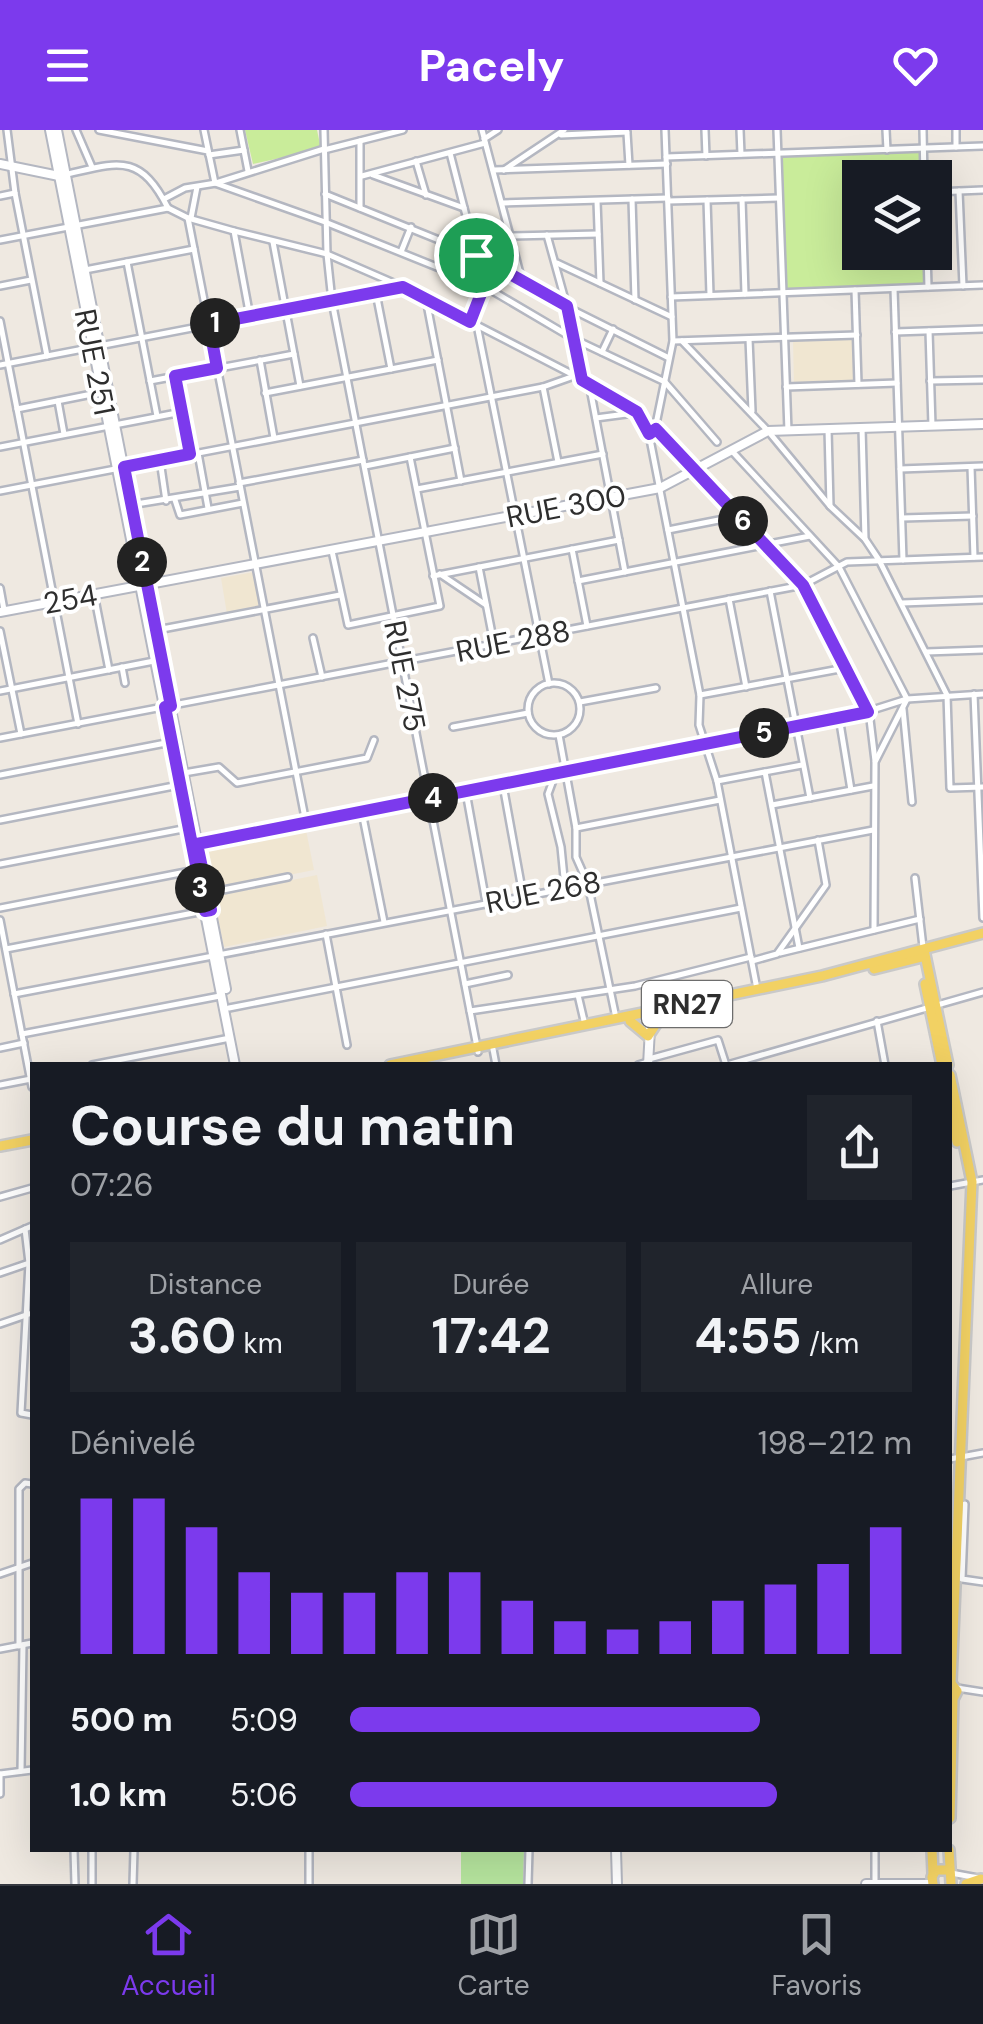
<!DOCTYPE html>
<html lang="fr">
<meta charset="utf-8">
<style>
:root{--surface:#171b24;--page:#20242c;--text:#f1f3f6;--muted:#9ea1a6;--line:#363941;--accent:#7c3aed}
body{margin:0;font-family:"DM Sans",sans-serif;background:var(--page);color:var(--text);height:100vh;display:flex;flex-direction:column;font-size:38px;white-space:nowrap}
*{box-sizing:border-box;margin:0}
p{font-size:32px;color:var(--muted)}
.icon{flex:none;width:55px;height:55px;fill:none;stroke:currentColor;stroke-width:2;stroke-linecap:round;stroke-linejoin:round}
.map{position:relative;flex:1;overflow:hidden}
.panel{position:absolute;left:30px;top:932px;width:922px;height:790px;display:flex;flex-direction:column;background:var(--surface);border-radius:0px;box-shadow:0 10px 40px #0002}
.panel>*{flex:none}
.tools{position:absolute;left:842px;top:30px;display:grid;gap:20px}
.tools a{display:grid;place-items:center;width:110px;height:110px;border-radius:0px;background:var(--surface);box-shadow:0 10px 40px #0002;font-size:50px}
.pin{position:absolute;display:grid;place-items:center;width:85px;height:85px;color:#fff;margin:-42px;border:5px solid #fff;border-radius:50%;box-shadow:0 2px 10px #0007}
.km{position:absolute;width:50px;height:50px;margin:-25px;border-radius:50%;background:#222;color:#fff;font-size:28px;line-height:50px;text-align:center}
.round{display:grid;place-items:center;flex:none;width:105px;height:105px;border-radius:0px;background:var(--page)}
.headline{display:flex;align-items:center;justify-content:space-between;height:170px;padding:0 40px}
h1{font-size:55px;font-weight:700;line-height:75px}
.stats{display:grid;grid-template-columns:repeat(3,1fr);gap:15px;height:170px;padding:10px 40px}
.stats div{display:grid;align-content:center;border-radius:0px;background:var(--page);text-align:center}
.stats b{font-size:50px;font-weight:700}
.stats small{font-size:28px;font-weight:400}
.stats p{font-size:28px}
.chart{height:280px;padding:20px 40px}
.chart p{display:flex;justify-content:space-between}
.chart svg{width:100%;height:180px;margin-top:10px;stroke:var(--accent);stroke-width:6}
ul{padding:0 40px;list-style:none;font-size:32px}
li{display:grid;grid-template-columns:160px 120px 1fr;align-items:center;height:75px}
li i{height:25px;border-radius:12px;background:var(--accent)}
header{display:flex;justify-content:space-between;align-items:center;height:130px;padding:0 40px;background:var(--accent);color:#fff;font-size:45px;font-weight:700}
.tabs{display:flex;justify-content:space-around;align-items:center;height:140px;border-top:2px solid var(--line);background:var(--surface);font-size:28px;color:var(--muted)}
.tabs a{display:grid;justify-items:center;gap:5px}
.tabs .active{color:var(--accent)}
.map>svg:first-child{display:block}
.education{fill:#f0e6d1}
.garden{fill:#b6e59e}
.pitch{fill:#c9ec9a}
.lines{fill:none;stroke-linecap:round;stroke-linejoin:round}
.street-casing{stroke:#b4b7c1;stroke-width:10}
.secondary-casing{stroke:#b4b7c1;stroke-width:12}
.primary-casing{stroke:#c9c9c9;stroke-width:14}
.street{stroke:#fff;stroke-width:5}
.secondary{stroke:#fff;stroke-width:8}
.primary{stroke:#f2d163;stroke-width:9}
.route-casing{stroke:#fff;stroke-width:20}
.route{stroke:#7c3aed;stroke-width:12}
.labels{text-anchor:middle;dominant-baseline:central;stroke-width:8;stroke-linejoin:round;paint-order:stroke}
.shield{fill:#fff;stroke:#6d6d6d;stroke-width:2.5}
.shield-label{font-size:28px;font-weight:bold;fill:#2e2e2e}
.street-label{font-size:30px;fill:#2e2e2e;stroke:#fff}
</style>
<header><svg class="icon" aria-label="menu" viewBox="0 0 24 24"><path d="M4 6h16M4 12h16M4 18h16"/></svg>Pacely<svg class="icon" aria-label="heart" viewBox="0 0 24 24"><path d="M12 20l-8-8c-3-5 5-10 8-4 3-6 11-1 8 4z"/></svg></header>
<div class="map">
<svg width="983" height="1754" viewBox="0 0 983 1754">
<rect width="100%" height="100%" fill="#efe9e1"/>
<!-- education -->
<g class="education">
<path d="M855,208L856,253L794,255L793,210Z"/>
<path d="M254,442L261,478L227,484L221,448Z"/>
<path d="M306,700L314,740L212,760L204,720Z"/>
<path d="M317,745L327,796L224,817L213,766Z"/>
</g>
<!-- garden -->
<path class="garden" d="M461,1720H524L523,1754H461Z"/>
<!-- pitch -->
<g class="pitch">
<path d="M245,0H317L321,19L253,34Z"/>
<path d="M919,20L920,47L860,48V122L923,123L925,154L787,159L782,26Z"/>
</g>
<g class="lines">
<!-- street casing -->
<g class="street-casing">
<g id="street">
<path d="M7,0L15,63L47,226"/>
<path d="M76,0L92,37"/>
<path d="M99,0L208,21"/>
<path d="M204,0L215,53L325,92L484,156L574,209L665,252L717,312"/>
<path d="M240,0L248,41"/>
<path d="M324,0L327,124L332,171L478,922"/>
<path d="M482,0L522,151"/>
<path d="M705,0L706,26"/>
<path d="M740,0L741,24"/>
<path d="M777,0L788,301"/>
<path d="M886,0L887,20"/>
<path d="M923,0L924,48"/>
<path d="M956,0V17"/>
<path d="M627,3L629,35"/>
<path d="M561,5L627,2"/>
<path d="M484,9L498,0"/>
<path d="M360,11V78"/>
<path d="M324,20L403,0"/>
<path d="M450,23L484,156L470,192"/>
<path d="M209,25L244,20"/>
<path d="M666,27L983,16"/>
<path d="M416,31L426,65"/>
<path d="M494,40L667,34"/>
<path d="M504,40L564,0"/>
<path d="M63,45C117,33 139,21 168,78"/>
<path d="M373,45L464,78"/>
<path d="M362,46L485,13"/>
<path d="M959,61L963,156"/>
<path d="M935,62L983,60"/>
<path d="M325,64L476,125L567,177L669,228"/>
<path d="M0,66L15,63"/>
<path d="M164,69L185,58L216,53L324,19"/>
<path d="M632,69L635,170"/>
<path d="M742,69L745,164"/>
<path d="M707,70L710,165"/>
<path d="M597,71L600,153"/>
<path d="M668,71L779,68"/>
<path d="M503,73L668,68"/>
<path d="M168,78L188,88L234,101L327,124L403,157L589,253L637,282L649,304L700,565L699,595L717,651L757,859"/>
<path d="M188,88L306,693"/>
<path d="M191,88L197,57"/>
<path d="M234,101L250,187"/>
<path d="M547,105L567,177L581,248"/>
<path d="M512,106L598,104"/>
<path d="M0,110L168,78"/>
<path d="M273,112L300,256"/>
<path d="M401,122L411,97"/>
<path d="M927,122L928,157"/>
<path d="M127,132L157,286"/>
<path d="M557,133L672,187"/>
<path d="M85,140L194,119"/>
<path d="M0,156L31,150"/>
<path d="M894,159L903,430"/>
<path d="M855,160L858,254"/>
<path d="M376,163L391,239"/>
<path d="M671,167L983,155"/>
<path d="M426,169L461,351"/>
<path d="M0,191L78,594"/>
<path d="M477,195L549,554"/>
<path d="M929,201L932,296"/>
<path d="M895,202L983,199"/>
<path d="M749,209L752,281"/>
<path d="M673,211L857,205"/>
<path d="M682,211L768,301L830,376L865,409L879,430L947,565L950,658L983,657"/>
<path d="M602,222L613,199"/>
<path d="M260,230L274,308"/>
<path d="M0,235L400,158"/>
<path d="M175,246L190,324"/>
<path d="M150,251L294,224"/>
<path d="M930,251L983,250"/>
<path d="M589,253L625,442"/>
<path d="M543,257L558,332"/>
<path d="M786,257L897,253"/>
<path d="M265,263L438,230"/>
<path d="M58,271L64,304"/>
<path d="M17,279L102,262"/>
<path d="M596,288L634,283"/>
<path d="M862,298L865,409"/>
<path d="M655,299L803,455L869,581L875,631"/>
<path d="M655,299L673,211L665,0"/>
<path d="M828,299L830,376"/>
<path d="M0,317L182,282"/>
<path d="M731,320L839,437L907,569L875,632L874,800"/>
<path d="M198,323L208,378"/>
<path d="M160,330L166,371"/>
<path d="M365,336L455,318"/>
<path d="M971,337L974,427"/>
<path d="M900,339L983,336"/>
<path d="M239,353L363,330"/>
<path d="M417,359L603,324"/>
<path d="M0,361L543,257L574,246"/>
<path d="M175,370L180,385L243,373"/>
<path d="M130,375L240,357"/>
<path d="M902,388L973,386"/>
<path d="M668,400L739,386"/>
<path d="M572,419L587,496"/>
<path d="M332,421L348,495L440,476L410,327"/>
<path d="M479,437L494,514"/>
<path d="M440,444L486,475"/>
<path d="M433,446L619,410"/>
<path d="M578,451L810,406"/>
<path d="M0,458L4,480"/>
<path d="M770,461L810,668"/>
<path d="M94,464L109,540"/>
<path d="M729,469L746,557"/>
<path d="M902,473L983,470"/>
<path d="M157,500L340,465"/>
<path d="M0,501L21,604"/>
<path d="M313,508L322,547"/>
<path d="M926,522L983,520"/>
<path d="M122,537L125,553"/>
<circle cx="554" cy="579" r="26"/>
<path d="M0,561L154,531"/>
<path d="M974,564L983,788"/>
<path d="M700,565L845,538"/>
<path d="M580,572L656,558"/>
<path d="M903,579L912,672"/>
<path d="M839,587L851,660"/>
<path d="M453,597L528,583"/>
<path d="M559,605L576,698V727L588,754L616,888"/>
<path d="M0,608L803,455L847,432L983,427"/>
<path d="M765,642L799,818"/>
<path d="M184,643L219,637L237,653L367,628L374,610"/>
<path d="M0,645L171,612"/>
<path d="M555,645L548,664L561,717L565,758"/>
<path d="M717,651L802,635"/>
<path d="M503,655L523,765"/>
<path d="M466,662L486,772"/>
<path d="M772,675L873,656"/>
<path d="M362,682L384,792"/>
<path d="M0,690L179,655"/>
<path d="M576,698L720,670"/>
<path d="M197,714L706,615L869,581L907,569L983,564"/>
<path d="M0,734L188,698"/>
<path d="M915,748L923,817"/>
<path d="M208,763L288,747"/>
<path d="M0,778L196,740"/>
<path d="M0,790L32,957"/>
<path d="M326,804L347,915"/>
<path d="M6,819L204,781"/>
<path d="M780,823L920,789"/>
<path d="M752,831L777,824L826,755L818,710"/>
<path d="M465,854L508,845"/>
<path d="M14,864L873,700"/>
<path d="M578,865L585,895"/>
<path d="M229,878L741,778"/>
<path d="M470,881L635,856L751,827"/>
<path d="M877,891L885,935"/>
<path d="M22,904L220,866"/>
<path d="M0,918L24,913"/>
<path d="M493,919L496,935"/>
<path d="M649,929L718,910L726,935"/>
<path d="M92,935L230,908"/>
<path d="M638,935L648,932"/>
<path d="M727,935L983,862"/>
<path d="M0,955L31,949"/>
<path d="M950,1056L983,1050"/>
<path d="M0,1067L32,1058"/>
<path d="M25,1099L29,1133L21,1283L32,1285"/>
<path d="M0,1110L32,1096"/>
<path d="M0,1143L32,1132"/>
<path d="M0,1194L32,1183"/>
<path d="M950,1329L983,1323"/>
<path d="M965,1374L962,1449L983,1452"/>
<path d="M0,1444L32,1433"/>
<path d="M19,1516V1359L25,1353L32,1354"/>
<path d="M0,1519L32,1513"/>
<path d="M957,1558L983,1562"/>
<path d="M21,1641L23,1515"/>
<path d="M0,1644L32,1640"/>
<path d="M0,1664V1644"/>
<path d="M74,1720L75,1754"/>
<path d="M951,1743L978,1748"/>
<path d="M92,1754V1720"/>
<path d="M133,1754L134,1720"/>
<path d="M309,1754V1720"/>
<path d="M528,1754L529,1720"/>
<path d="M875,1754V1720"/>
</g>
</g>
<!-- secondary casing -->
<g class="secondary-casing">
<g id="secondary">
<path d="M50,0L235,935"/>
<path d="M57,0L226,859"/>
<path d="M0,34L59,46"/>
<path d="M0,482L660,358L768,301L983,294"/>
<path d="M648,935L651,881"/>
<path d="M616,1720L617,1754"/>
<path d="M866,1754H930"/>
</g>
</g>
<!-- primary casing -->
<g class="primary-casing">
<g id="primary">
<path d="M924,820L948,935"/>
<path d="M874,839L922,827"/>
<path d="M925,854L942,935"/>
<path d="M630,891L648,906L662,885"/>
<path d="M390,935L822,846L983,803"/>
<path d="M950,945L972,1052L951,1552"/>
<path d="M950,976L957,1012"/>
<path d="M0,1016L32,1010"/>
<path d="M950,1552L957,1561L953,1569L950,1688"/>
<path d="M932,1720L933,1744"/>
<path d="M949,1720L951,1754"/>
<path d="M933,1754L932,1747L936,1740H948"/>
<path d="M966,1754L981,1749"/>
</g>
</g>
<!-- street -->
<use href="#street" class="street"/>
<!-- secondary -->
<use href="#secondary" class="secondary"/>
<!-- primary -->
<use href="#primary" class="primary"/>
</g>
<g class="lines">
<!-- route casing -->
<g class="route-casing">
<path id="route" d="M476,125L567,176L582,250L637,282L649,304L656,299L803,455L868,582L197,714L211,780L205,781L165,577L171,576L124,337L190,324L175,246L217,238L209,194L403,157L470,192L484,156Z"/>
</g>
<!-- route -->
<use href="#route" class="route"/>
</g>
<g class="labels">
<!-- shield labels -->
<rect class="shield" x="642" y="851" width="90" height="46" rx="8"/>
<g class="shield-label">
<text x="687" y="874">RN27</text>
</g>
<!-- street labels -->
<g class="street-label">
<text transform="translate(95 232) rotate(79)">RUE 251</text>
<text transform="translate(566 376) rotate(-11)">RUE 300</text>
<text transform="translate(70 469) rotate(-10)">254</text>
<text transform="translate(513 511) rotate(-11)">RUE 288</text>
<text transform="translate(405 546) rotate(79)">RUE 275</text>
<text transform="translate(543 762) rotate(-11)">RUE 268</text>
</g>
</g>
</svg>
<div class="tools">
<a><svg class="icon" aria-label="layers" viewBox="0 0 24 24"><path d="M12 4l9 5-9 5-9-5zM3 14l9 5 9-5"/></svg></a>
</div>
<div class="pin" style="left:476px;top:125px;background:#1e9e55"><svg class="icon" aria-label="arrive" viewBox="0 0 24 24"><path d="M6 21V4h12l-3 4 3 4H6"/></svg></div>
<b class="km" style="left:215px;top:193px">1</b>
<b class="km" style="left:142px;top:432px">2</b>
<b class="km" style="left:200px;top:758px">3</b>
<b class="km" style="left:433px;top:668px">4</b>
<b class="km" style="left:764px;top:603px">5</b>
<b class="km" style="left:743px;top:391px">6</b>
<section class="panel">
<div class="headline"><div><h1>Course du matin</h1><p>07:26</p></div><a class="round"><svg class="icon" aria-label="share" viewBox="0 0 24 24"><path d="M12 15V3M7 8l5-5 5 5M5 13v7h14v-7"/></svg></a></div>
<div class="stats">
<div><p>Distance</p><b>3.60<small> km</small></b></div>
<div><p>Durée</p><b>17:42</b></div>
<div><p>Allure</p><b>4:55<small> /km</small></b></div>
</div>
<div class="chart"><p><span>Dénivelé</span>198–212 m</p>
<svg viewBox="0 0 160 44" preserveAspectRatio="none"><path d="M5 44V6M15 44V6M25 44V13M35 44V24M45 44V29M55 44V29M65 44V24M75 44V24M85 44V31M95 44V36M105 44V38M115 44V36M125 44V31M135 44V27M145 44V22M155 44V13"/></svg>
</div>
<ul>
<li><b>500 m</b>5:09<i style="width:73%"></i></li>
<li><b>1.0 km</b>5:06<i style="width:76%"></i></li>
</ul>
</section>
</div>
<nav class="tabs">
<a class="active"><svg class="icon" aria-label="home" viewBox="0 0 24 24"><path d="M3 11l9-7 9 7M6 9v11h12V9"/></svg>Accueil</a>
<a><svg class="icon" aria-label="map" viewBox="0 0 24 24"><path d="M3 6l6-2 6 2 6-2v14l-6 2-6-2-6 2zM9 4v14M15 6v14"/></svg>Carte</a>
<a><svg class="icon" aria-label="saved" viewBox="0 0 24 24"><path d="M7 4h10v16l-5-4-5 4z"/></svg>Favoris</a>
</nav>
